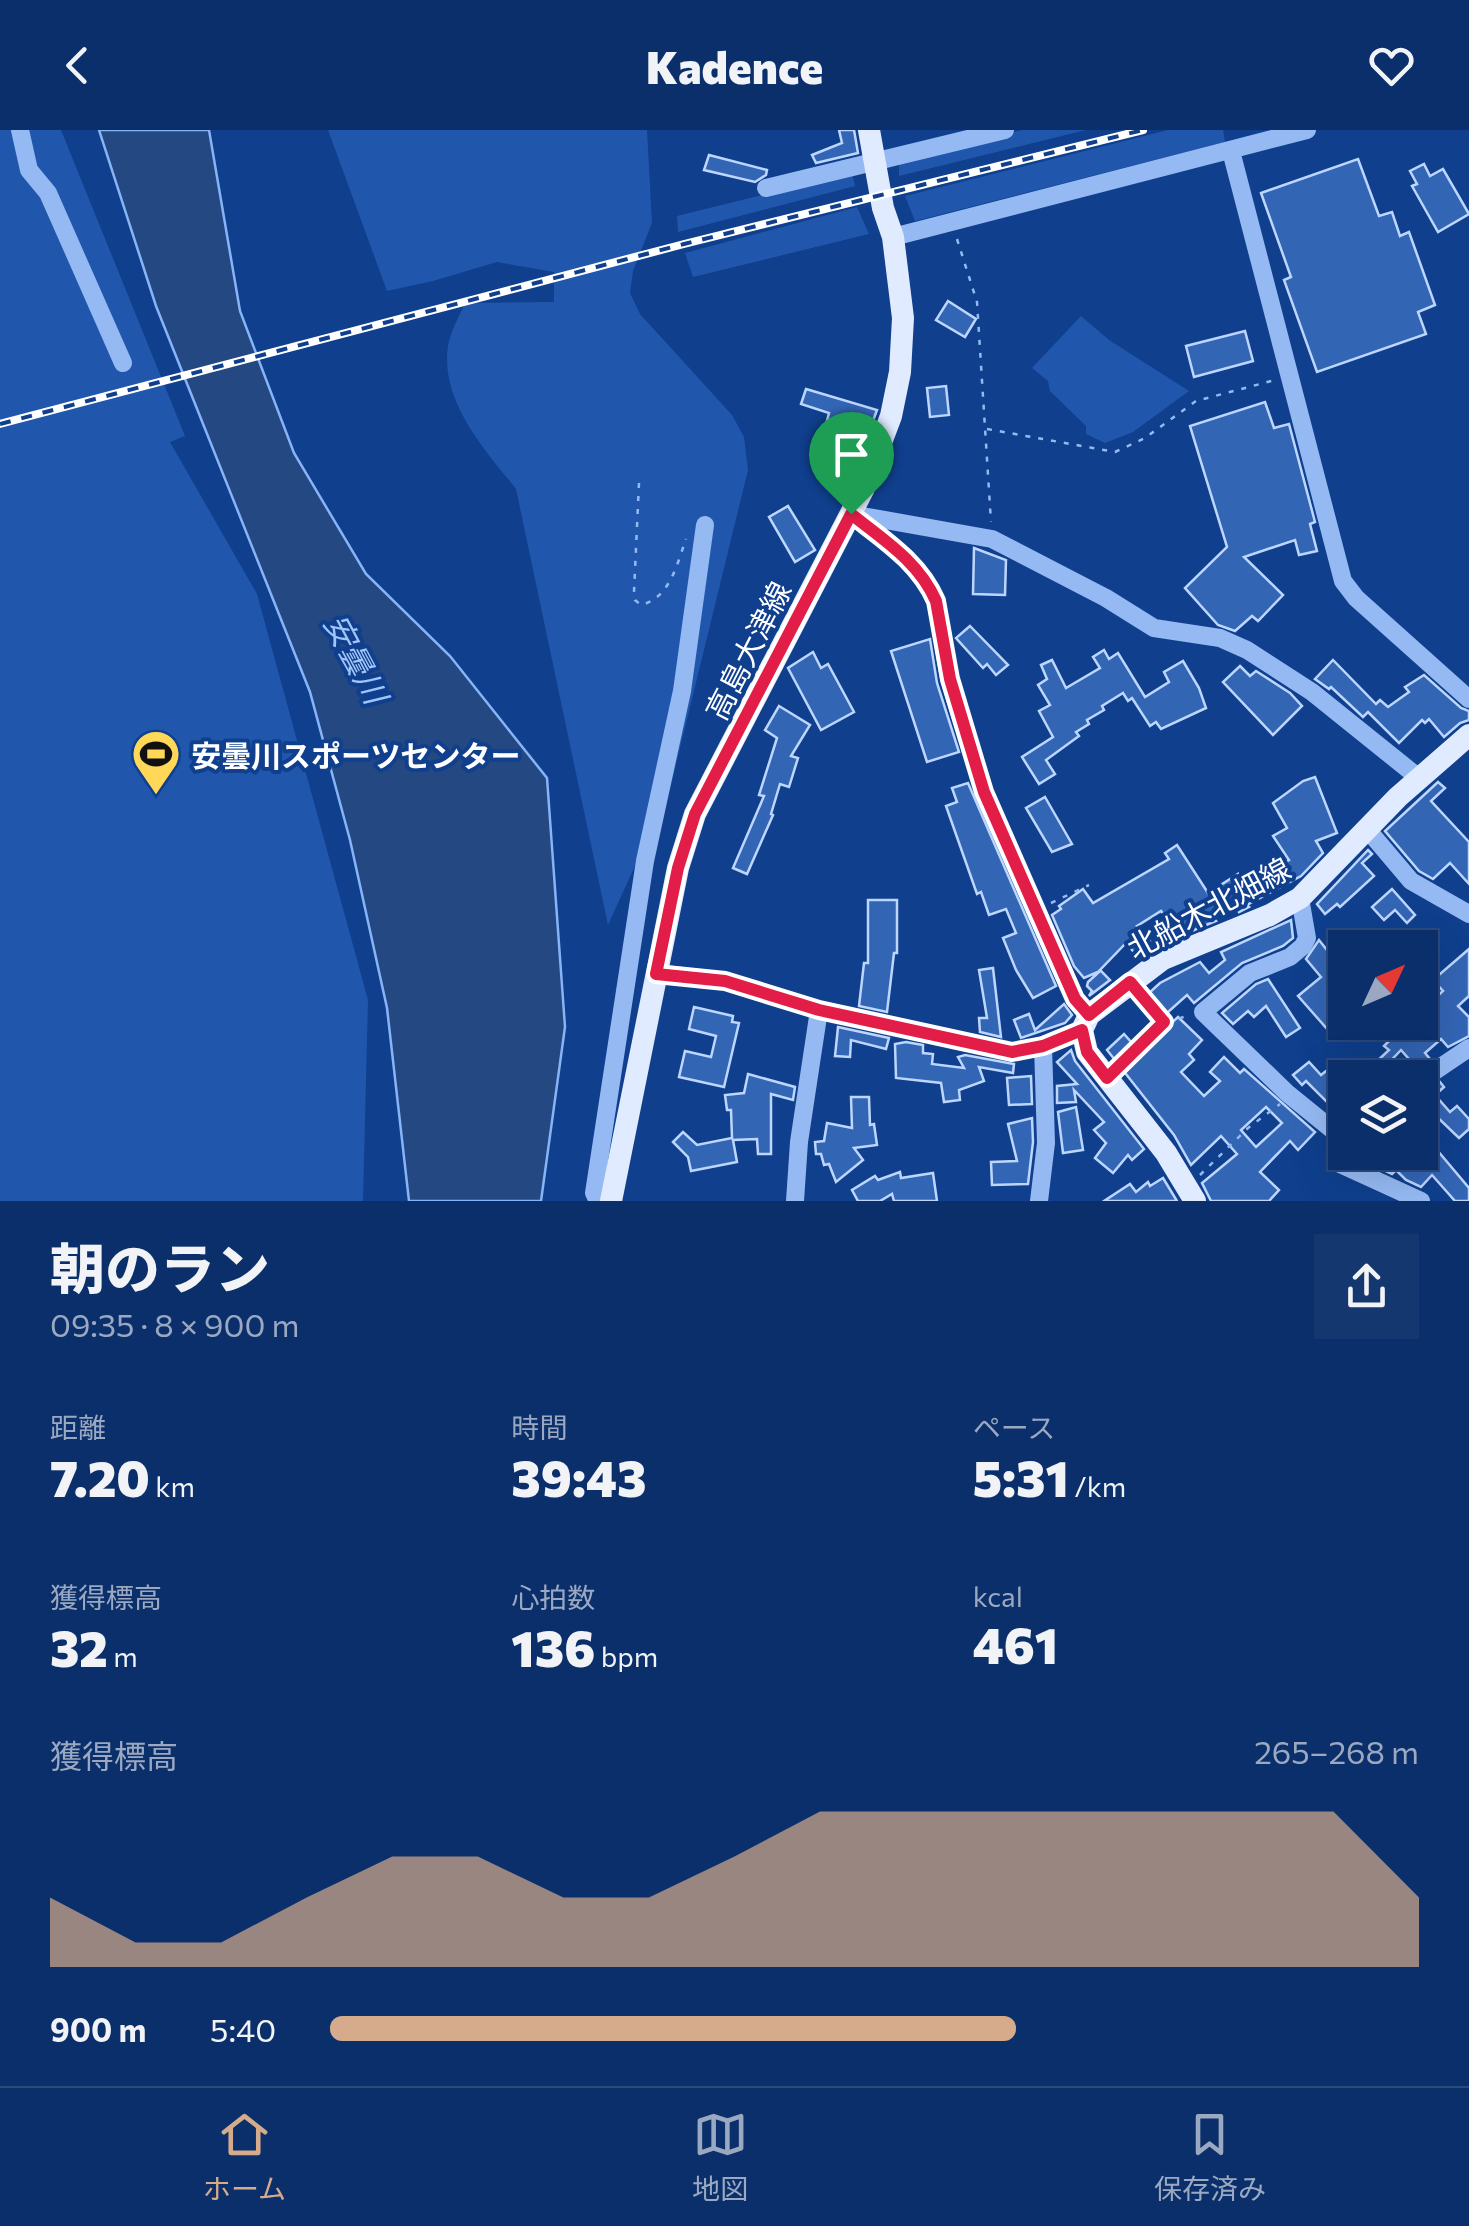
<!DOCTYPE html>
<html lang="ja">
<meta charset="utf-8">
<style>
:root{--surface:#0b2f6a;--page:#143770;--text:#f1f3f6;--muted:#9aa9c1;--line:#2b4a7e;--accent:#d6ab8b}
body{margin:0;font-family:Commissioner,"Noto Sans JP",sans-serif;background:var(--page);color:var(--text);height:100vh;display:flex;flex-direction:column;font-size:38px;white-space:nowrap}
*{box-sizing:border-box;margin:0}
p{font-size:32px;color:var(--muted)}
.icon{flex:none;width:55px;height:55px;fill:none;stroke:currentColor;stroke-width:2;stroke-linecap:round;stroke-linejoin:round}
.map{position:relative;height:1071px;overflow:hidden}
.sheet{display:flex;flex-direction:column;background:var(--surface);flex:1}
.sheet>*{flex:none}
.needle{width:65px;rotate:46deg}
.controls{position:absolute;left:1328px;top:800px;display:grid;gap:20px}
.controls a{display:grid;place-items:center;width:110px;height:110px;border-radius:0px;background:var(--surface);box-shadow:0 10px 40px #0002,0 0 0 2px var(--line);font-size:50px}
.pin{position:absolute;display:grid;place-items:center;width:85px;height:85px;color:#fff;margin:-102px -42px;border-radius:50% 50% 50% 0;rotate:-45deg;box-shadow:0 0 10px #0007}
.pin .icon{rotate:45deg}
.round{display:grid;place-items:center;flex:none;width:105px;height:105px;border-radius:0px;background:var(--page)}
.summary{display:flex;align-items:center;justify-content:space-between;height:170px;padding:0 50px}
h1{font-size:55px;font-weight:800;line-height:75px}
.figures{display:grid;grid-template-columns:repeat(3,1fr);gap:15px;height:170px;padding:10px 50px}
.figures div{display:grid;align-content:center}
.figures b{font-size:50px;font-weight:800}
.figures small{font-size:28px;font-weight:400}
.figures p{font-size:28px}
.chart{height:280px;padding:20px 50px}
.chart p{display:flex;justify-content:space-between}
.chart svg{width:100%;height:180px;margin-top:10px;fill:var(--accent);opacity:.7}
ul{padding:0 50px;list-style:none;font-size:32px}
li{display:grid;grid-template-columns:160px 120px 1fr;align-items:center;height:75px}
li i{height:25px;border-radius:12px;background:var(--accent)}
header{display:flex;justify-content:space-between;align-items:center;height:130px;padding:0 50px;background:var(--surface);font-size:45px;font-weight:800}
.tabs{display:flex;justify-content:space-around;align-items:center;height:140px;border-top:2px solid var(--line);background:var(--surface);font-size:28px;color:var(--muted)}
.tabs a{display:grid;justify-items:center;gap:5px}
.tabs .current{color:var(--accent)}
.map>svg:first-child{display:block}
.green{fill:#2057ad}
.water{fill:#244882;stroke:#86b4f7;stroke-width:2.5}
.building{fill:#3365b5;stroke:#bdd6fe;stroke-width:2.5;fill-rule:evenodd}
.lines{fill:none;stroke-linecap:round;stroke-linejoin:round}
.path{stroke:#95baf3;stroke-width:2.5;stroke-dasharray:5 8;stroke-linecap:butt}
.minor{stroke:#95baf3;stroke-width:18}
.major{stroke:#e1ebff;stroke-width:22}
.rail-casing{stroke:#fff;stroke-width:8}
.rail{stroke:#0f3f8d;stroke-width:4;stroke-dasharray:11;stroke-linecap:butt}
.route-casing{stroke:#fff;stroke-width:20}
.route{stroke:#e11d48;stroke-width:12}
.labels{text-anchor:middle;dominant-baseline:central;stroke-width:8;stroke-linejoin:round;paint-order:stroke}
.street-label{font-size:30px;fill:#fff;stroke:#0f3f8d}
.poi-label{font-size:30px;font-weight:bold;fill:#fff;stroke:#0f3f8d;text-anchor:start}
.water-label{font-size:32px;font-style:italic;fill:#a1c5fa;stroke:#0f3f8d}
</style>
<header><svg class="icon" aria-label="back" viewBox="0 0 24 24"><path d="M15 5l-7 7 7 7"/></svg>Kadence<svg class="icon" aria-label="heart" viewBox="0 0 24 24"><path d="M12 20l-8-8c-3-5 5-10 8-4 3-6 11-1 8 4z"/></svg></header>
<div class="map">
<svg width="1469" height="1071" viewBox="0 0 1469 1071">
<rect width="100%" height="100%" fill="#0f3f8d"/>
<!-- green -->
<g class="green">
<path d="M0,0H61L185,306L170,312L257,464L368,870L363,1071H0Z"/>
<path d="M328,0H647L652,93L633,141L630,163L640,184L732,285L744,307L748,340L670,659L608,795L516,359C484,319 440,271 448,216C450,202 459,187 465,173L554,172V142L497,132L433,151L387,161Z"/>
<path d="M1022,0H1086L899,46V31Z"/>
<path d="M1168,0H1223L1225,12L915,91L905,66Z"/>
<path d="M852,43L855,56L678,102L677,86Z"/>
<path d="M857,77L869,104L693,147L685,123Z"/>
<path d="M1081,186L1109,210L1189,261L1133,302L1105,313L1086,304V296L1050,261L1048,251L1032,238Z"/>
</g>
<!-- water -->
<path class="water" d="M99,0H209L240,181L294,323L366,444L450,526L547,648L565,897L541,1071H409L387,878L350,710L310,562L156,176Z"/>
<!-- building -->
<g class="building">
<path d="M839,0H854L858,23L816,33L812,25L842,13Z"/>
<path d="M709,25L767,40L766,45L755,52L704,40Z"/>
<path d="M1358,29L1379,86L1392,82L1400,106L1409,102L1435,175L1418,182L1426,204L1317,242L1284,150L1291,147L1261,63Z"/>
<path d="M1424,34L1430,46L1443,39L1469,84L1438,102L1412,56L1417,54L1410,41Z"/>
<path d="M948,171L976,189L965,207L936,190Z"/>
<path d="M1245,201L1253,231L1194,247L1186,216Z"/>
<path d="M946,256L949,285L930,287L927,258Z"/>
<path d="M806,259L877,280L851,350L837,345L844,324L839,323L845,304L825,298L829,283L801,274Z"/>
<path d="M1265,272L1274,298L1289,294L1315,392L1310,394L1317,421L1299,425L1295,410L1244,427L1283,465L1258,491L1252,486L1235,501L1218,495L1185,458L1227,417L1190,296Z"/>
<path d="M788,376L815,420L795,432L769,387Z"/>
<path d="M974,418L1006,430L1005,465L973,464Z"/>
<path d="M970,496L1008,535L996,545L987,534L983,538L956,508Z"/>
<path d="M930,509L937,553L959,622L927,632L891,521Z"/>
<path d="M1104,520L1109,529L1118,523L1145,567L1169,552L1164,542L1183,531L1199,558L1206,578L1161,599L1156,592L1150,596L1132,568L1128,571L1123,563L1102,576L1104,580L1087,590L1089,594L1076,602L1079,606L1046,630L1055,644L1039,654L1022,627L1053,607L1039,581L1050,575L1038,555L1047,549L1041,535L1052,530L1066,558L1100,538L1093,527Z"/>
<path d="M813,522L821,538L828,534L854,582L821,600L788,538Z"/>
<path d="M1333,530L1376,574L1380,570L1388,577L1409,562L1405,557L1424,545L1461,578L1469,581V590L1460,593L1444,607L1429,589L1425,593L1422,590L1399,613L1368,582L1363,587L1331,557L1329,559L1315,549Z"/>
<path d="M1240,536L1250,546L1256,541L1290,563L1302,576L1273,605L1223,552Z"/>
<path d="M779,576L810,595L791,626L798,628L789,657L780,654L771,684L773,685L747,744L733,738L764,666L759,665L777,608L765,600Z"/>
<path d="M1315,647L1337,703L1316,711L1323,723L1301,746L1247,775L1249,777L1239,782L1234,774L1213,787L1216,791L1180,806L1161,781L1137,796L1155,816L1139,828L1126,813L1100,840L1110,850L1089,866L1092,861L1087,856L1088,852L1100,841L1084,848L1074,836L1052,785L1061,779L1059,776L1083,759L1093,773L1169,729L1165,723L1177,715L1208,763L1238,744L1239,747L1262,736L1266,743L1289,730L1273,706L1287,698L1273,673L1303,651Z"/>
<path d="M1438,652L1445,658L1431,671L1469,712V754L1450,733L1433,749L1419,741L1385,701Z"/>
<path d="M968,653L1056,856L1033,868L1016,840L1003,808L1016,803L1006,779L989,785L981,762L977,764L946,676L957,672L952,658Z"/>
<path d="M1045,667L1072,714L1052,722L1026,678Z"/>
<path d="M1368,720L1372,724L1362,733L1374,746L1340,777L1337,774L1325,784L1317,774Z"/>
<path d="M1392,759L1415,785L1407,793L1395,780L1384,790L1372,777Z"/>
<path d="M868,770H897V823H894L887,882L859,876L864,833H868Z"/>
<path d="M1291,790L1293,808L1283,816L1242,833L1194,873L1187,865L1167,883L1149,863L1160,853L1200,832L1209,843L1225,830L1221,822Z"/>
<path d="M1319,810L1345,843V885L1328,900L1298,866L1321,847L1306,829Z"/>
<path d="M1469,819V866L1458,876L1469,887V906L1448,917L1441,909L1425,923L1430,929L1417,938L1401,920L1383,939L1391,948H1359L1389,920L1384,916L1397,903L1401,907L1415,892H1420L1425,883L1422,880L1443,861L1433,850Z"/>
<path d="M993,838L1001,907L980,902L979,888H987L979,840Z"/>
<path d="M1268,849L1300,898L1286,907L1266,876L1254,887L1248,881L1233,894L1222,883L1256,854Z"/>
<path d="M1064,874L1072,885L1065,893L1021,908L1014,890L1029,884L1035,900Z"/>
<path d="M694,877L733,886L732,892L739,893L724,957L679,947L685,921L711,927L716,906L689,899Z"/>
<path d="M1178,887L1202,910L1189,924L1194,930L1181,942L1204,966L1220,951L1210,942L1224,927L1240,943L1244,939L1315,1002L1298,1020L1290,1011L1260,1042L1279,1060L1269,1071H1211L1202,1053L1237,1024L1221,1006L1191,1035L1174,1005L1107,920L1124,904L1140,922ZM1266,977L1282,993L1256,1017L1241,1000Z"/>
<path d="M838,897L889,908L886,919L851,910L850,927L835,926Z"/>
<path d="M906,912L923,915V923L933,924L932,934L964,938L958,927L965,925L1014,934L1013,943L979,937L984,951L959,960L960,970L944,972L941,953L896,948L895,914Z"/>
<path d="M1071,920L1075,931L1144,1019L1132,1030L1128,1025L1113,1043L1095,1028L1106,1013L1094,1000L1104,992L1074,960L1076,972L1057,973V956L1077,954L1057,932Z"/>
<path d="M1340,930L1354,948H1345V990L1306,951L1302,955L1293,945L1309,932L1321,945Z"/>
<path d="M748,944L795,957L793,970L771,964V1024H758L757,1009L733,1010L737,1032L691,1041L688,1027L673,1012L683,1002L697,1015L732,1008L731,980H727L725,965L744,963Z"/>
<path d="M1031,946L1032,974L1009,975L1007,948Z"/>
<path d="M1440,952L1444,957L1435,965L1450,982L1457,976L1469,989V999L1459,1008L1431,981L1420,992V963Z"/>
<path d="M851,967H869L870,995L874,994L877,1015L854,1018L863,1030L836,1052L829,1034L824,1035L821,1024H816L815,1012L824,1011L827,993L852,998Z"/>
<path d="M1076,977L1083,1020L1063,1023L1058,982Z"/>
<path d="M1032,988L1033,1012L1028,1054L992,1055L991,1032L1017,1031L1008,994Z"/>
<path d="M1420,1008L1429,1017L1432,1014L1469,1058V1071H1455L1432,1045L1421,1057L1406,1050L1396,1040L1392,1044L1354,1026L1355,1022H1420Z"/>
<path d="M900,1042L901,1048L933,1043L937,1071H894L892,1064L880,1071H858L852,1060L875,1046L878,1050Z"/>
<path d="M1163,1048L1177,1071H1104L1130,1054L1136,1062L1148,1052L1150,1056Z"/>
</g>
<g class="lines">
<!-- path -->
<g class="path">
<path d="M957,109L977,172L991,392"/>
<path d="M987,299L1115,322L1145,308L1196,271L1275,250"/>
<path d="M639,353L634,462L635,470L641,475C670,468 677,434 686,409"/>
<path d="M1051,773L1089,755"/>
<path d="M1144,868L1163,893"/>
<path d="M1119,936L1163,893L1187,886"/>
<path d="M1200,1045L1248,998L1280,974"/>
</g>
<!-- minor -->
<g class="minor">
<path d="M20,0L29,40L48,63L123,233"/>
<path d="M1231,21L1343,451L1356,468L1469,569"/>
<path d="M766,58L1005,0"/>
<path d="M893,107L1307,0"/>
<path d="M851,384L992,409L1106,468L1154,498L1220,508L1247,520L1312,562L1419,648"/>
<path d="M856,388C887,412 919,434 936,471L949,549L984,662L1075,869L1089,885"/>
<path d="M1367,699L1411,751L1469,784"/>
<path d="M1300,768L1307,808L1303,816L1290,827L1250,843L1203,882L1287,963L1345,1010"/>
<path d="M656,843L725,851L819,880L1012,922L1043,916L1082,900"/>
<path d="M1420,951L1469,918"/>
<path d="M1345,1014L1338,1033L1421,1071"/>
<path d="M598,1071L594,1063L645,731L682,561L705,395"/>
<path d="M795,1071L799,1012L819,880"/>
<path d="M1039,1071L1046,1013L1043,916"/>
</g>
<!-- major -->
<g class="major">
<path d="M611,1071L678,738L695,684L863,360L891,286L900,242L903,188L893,107L883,78L869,0"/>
<path d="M1195,1071L1166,1023L1087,922L1082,900L1089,885L1163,829L1270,785L1300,768L1398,667L1469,605"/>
</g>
<!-- rail casing -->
<g class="rail-casing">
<path id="rail" d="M0,294L684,114L1143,0"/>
</g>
<!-- rail -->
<use href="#rail" class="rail"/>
</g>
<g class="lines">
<!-- route casing -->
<g class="route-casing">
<path id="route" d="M851,384C884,410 919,432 936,471L950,549L984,662L1075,869L1089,885L1130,852L1164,892L1107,948L1087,922L1082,900L1043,916L1012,922L819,880L725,851L656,844L678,738L695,684Z"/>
</g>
<!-- route -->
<use href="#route" class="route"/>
</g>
<!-- icons -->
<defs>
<g id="stadium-pin" transform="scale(2.5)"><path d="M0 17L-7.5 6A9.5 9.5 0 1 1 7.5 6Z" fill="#ffd857" stroke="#0f3f8d"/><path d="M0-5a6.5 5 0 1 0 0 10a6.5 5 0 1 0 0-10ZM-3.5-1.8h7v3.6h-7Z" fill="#111"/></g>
</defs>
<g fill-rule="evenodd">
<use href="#stadium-pin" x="156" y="624"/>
</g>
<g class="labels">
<!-- street labels -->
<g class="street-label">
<text transform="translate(747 520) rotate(-63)">高島大津線</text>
<text transform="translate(1208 777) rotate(-28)">北船木北畑線</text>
</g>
<!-- poi labels -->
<g class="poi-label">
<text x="191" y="624">安曇川スポーツセンター</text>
</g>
<!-- water labels -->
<g class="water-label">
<text transform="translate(357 528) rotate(62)">安曇川</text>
</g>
</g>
</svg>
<div class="controls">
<a><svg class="needle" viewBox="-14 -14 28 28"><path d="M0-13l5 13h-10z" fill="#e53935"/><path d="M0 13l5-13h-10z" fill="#9aa9c1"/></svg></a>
<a><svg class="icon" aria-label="layers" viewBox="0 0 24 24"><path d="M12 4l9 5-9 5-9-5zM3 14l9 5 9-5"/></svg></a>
</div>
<div class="pin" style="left:851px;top:384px;background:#1e9e55"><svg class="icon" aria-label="arrive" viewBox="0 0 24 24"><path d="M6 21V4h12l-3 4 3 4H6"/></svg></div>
</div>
<section class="sheet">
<div class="summary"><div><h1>朝のラン</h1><p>09:35 · 8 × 900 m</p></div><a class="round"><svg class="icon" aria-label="share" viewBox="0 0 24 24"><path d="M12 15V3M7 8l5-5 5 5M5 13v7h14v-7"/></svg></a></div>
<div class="figures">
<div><p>距離</p><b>7.20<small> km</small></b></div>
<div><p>時間</p><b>39:43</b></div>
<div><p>ペース</p><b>5:31<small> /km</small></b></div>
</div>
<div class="figures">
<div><p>獲得標高</p><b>32<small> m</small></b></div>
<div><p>心拍数</p><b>136<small> bpm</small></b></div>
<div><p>kcal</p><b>461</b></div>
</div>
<div class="chart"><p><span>獲得標高</span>265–268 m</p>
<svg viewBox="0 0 160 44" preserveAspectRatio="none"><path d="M0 44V27L10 38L20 38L30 27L40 17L50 17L60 27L70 27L80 17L90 6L100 6L110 6L120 6L130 6L140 6L150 6L160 27V44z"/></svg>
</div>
<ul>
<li><b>900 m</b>5:40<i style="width:63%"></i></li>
</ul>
</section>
<nav class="tabs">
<a class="current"><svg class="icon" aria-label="home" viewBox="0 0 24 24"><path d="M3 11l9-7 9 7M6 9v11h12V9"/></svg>ホーム</a>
<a><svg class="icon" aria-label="map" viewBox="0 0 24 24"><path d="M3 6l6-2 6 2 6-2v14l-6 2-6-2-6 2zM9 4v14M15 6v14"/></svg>地図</a>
<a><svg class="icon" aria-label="saved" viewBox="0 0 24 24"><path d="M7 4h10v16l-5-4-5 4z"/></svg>保存済み</a>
</nav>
